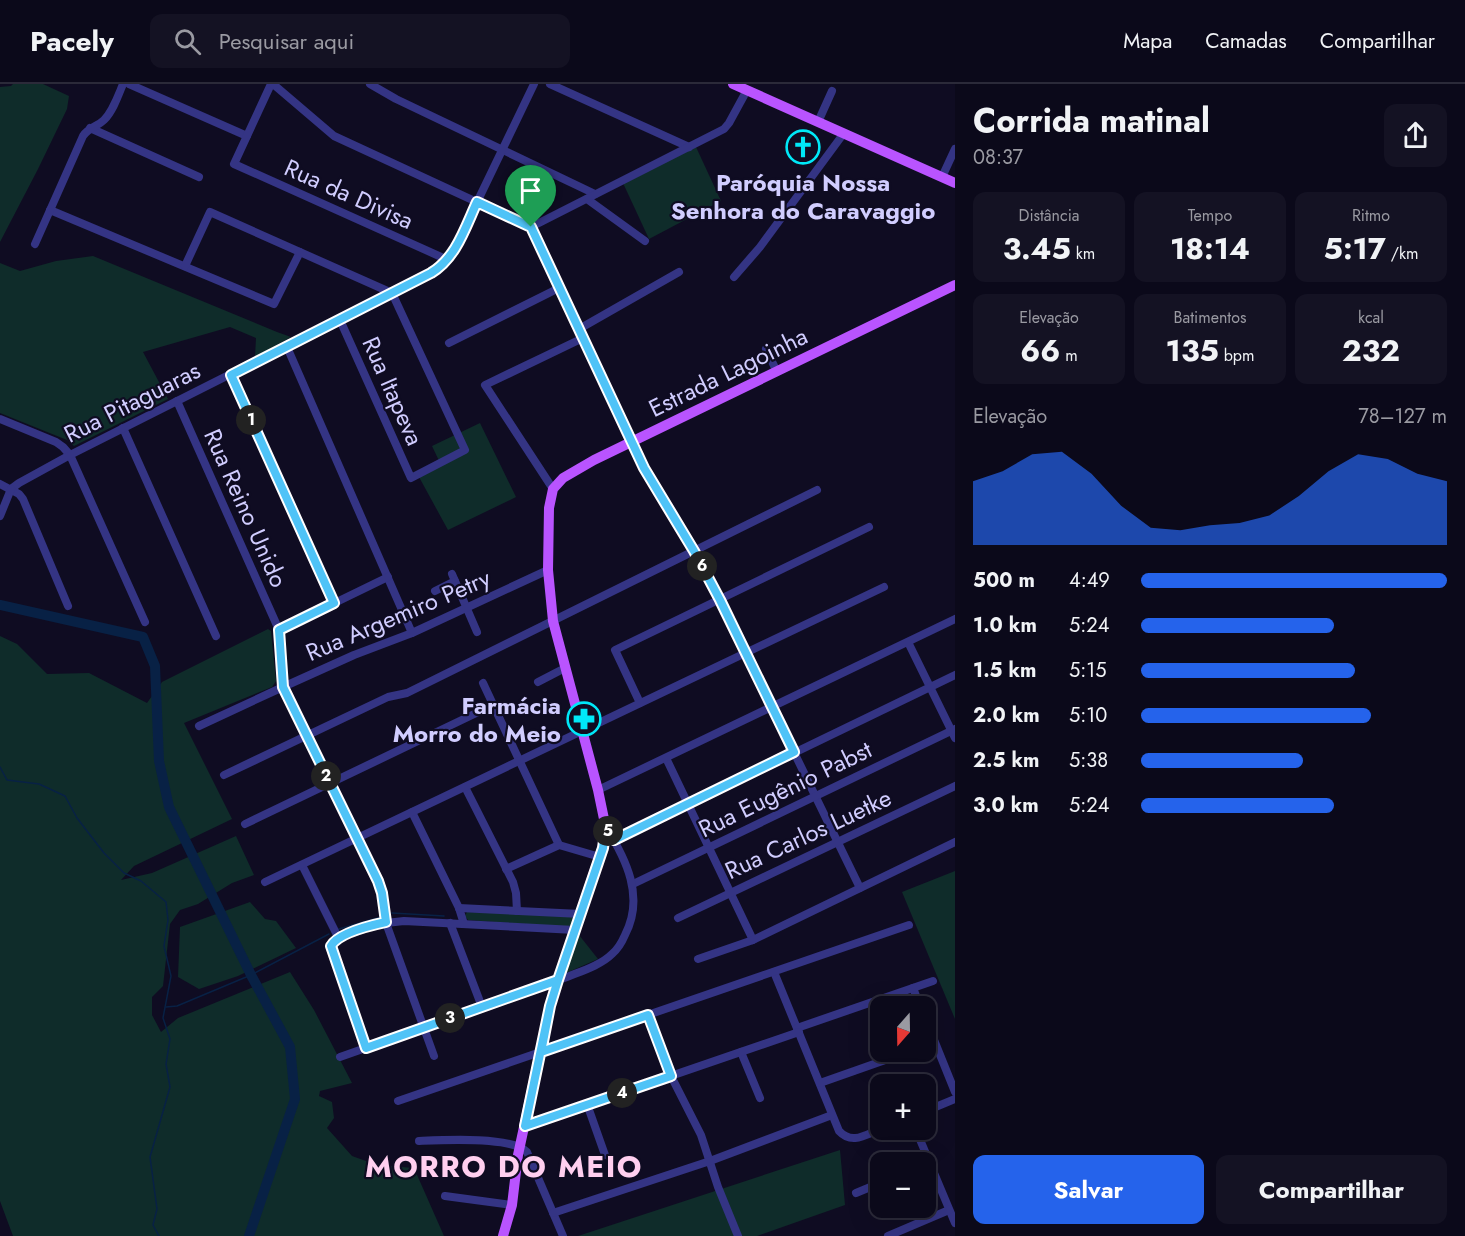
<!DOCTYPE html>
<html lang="pt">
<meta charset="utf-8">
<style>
:root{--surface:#0b091a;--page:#141223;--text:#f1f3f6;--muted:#9a9aa2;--line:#2b2a39;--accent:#2563eb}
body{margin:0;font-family:Jost,sans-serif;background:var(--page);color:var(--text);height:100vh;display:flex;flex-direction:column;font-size:22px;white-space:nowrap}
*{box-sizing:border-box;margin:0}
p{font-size:20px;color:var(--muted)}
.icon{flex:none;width:33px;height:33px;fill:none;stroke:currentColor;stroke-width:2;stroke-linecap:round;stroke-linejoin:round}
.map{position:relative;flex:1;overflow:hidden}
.side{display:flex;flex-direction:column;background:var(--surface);width:510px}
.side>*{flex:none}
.needle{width:39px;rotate:200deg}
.tools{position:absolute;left:870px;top:912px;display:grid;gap:12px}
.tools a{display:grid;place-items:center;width:66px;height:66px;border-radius:12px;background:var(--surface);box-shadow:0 6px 24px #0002,0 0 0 2px var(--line);font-size:30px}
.pin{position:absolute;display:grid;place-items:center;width:51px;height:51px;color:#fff;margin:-62px -26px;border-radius:50% 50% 50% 0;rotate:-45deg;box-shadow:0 0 6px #0007}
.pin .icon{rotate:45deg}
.km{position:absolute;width:30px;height:30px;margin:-15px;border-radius:50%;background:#222;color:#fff;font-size:16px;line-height:30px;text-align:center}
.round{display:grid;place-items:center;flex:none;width:63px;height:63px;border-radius:12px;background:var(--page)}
.headline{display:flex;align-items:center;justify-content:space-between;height:102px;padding:0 18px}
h1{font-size:33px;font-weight:700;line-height:45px}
.metrics{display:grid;grid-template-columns:repeat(3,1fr);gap:9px;height:102px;padding:6px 18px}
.metrics div{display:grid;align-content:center;border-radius:12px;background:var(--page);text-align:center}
.metrics b{font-size:30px;font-weight:700}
.metrics small{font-size:16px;font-weight:400}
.metrics p{font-size:16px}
.chart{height:168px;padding:12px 18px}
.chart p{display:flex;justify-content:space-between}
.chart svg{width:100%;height:108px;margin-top:6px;fill:var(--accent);opacity:.7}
.cta{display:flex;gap:12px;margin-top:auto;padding:12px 18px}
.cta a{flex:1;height:69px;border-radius:12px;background:var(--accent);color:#fff;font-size:24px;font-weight:700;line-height:69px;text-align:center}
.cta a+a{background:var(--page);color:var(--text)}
ul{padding:0 18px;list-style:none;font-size:20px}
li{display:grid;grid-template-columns:96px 72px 1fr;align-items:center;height:45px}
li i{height:15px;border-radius:8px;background:var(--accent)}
header{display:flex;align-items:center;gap:36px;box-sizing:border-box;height:84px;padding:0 30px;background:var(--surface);border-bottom:2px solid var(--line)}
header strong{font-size:28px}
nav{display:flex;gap:33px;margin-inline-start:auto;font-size:21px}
.search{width:420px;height:54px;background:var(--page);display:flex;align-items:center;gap:15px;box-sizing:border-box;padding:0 21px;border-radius:12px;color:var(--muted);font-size:22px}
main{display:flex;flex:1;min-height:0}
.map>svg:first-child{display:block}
.green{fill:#0f2c2a}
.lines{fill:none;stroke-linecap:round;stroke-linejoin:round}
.stream{stroke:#082145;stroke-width:1.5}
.river{stroke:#082145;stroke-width:10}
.minor{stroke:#343484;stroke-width:8}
.major{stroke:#b954ff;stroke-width:10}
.route-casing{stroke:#fff;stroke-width:12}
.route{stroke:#4fc3f7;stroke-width:8}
.labels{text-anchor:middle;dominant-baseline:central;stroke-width:4.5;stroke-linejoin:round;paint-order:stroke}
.poi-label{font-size:24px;font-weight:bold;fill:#d1cdff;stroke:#0f0c22}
.street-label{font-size:24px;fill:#d1cdff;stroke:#0f0c22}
.district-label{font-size:30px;font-weight:bold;letter-spacing:1.5px;fill:#ffcfef;stroke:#0f0c22}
</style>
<header>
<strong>Pacely</strong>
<div class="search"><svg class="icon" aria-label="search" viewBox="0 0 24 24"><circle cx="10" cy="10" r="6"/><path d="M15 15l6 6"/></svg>Pesquisar aqui</div>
<nav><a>Mapa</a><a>Camadas</a><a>Compartilhar</a></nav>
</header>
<main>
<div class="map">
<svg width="955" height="1152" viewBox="0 0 955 1152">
<rect width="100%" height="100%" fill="#0f0c22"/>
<!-- green -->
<g class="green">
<path d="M13,0H43L69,12L67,25L38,85L0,158V3L11,2Z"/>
<path d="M696,63L721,117L649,155L623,99Z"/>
<path d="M93,172L277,248L291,253L255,273L256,254L230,243L143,268L168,315L74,362L67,356L0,329V179L20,187L56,177Z"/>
<path d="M480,339L516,413L448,446L419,393L441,381L432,362Z"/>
<path d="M268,545L271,547L276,597L272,603L184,639L232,735L134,782L121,796L152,789L236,752L254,791L232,799L198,820L180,826L170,840L163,902L152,913V931L161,948L178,934L290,888L314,926L352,999L320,1007L319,1012L332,1018L334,1034L327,1044L352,1072L377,1081L414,1084L444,1152H13L0,1117V552L17,560L47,590L89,589L147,619L162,598Z"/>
<path d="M955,787V935L902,808Z"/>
<path d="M250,818L265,835L276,837L296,864L238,892L199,905L178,893L180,843Z"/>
<path d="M467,828L573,832C574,837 573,840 570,843L468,836L465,832Z"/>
<path d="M579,851L598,875L566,889Z"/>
<path d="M840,1066L845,1121L757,1152H578Z"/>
</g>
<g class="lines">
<!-- stream -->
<g class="stream">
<path d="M0,683L7,696L39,700L65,712L77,734L104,769L124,789L141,797L166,818L168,836L164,862L171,892L163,934L170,955L166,980L170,1003L150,1073L157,1125L153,1141L159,1152"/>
<path d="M392,829L444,832"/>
<path d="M339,845L381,833"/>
<path d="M166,923L177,922L251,891L329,850"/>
</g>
<!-- river -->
<path class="river" d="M0,521L143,553L155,582L159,677L169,723L251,891L290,963L295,1015L249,1152"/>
<!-- minor -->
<g class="minor">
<path d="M129,0L247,52"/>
<path d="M271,0L234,80L448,176"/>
<path d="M273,0L334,52L531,143L644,384L694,467L720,516L860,804"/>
<path d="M370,0L396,15L595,110"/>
<path d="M550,0L689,63"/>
<path d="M818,38L832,7"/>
<path d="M90,44L199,93"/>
<path d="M942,93L955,65"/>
<path d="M587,115L645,157"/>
<path d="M50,126L274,220L300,168"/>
<path d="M531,143L724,45L729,39L747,6"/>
<path d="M35,160L83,52C89,43 97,43 104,36C113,27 118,12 123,0"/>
<path d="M185,182L210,128L392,209L465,366L411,394L340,236"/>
<path d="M734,193L760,163L844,49"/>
<path d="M579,245L679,188"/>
<path d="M449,259L559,204"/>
<path d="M287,263L412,549"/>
<path d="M766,265L777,288"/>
<path d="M231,291L334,519"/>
<path d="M177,317L279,546L283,603L380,803L386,839L434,972"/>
<path d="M0,335L56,358L63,363L70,371L145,538"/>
<path d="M123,344L216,552"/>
<path d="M0,400L19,410L23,415L68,522"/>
<path d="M11,405L19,399L70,371L431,189C441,183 448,176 454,166L534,0"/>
<path d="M553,405L485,301L583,254"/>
<path d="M0,432L11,405"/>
<path d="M452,490L477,548"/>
<path d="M435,507L455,497"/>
<path d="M279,546L388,493"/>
<path d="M908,558L955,654"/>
<path d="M538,598L565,584"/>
<path d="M483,599L559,761"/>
<path d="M640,619L615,566L869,443"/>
<path d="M199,642L283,603L354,571L412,549L548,486"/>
<path d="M666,674L753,856"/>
<path d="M224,691L388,613L407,609L817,406"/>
<path d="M465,703L513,798L516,809L517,827"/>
<path d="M598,706L955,535"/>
<path d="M412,728L459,824L464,840"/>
<path d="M245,740L493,621"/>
<path d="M614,756L955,591"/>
<path d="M302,781L338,853"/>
<path d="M506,785L559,761L600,773"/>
<path d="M265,798L884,503"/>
<path d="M633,800L955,645"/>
<path d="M459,824L581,830"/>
<path d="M678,834L955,702"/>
<path d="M450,839L482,923"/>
<path d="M698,875L753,856L955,758"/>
<path d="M774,888L839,1047C852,1061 865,1051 880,1045"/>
<path d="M913,904L920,922"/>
<path d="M648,931L671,992L701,1051L718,1103L738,1152"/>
<path d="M926,936L955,1008"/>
<path d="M797,944L933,897"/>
<path d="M366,964L331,865L333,857L338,853L377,840L404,837L575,846"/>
<path d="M741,968L760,1014"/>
<path d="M340,973L567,893C582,887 601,881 612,870C618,865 622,858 625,851C645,813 626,775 606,743"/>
<path d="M820,999L908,968"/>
<path d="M398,1017L909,841"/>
<path d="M587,1020L605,1071"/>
<path d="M926,1027L955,1015"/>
<path d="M525,1042L799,948"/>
<path d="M916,1046L955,1139"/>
<path d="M419,1057C442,1056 512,1052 527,1068L563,1152"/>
<path d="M856,1109L880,1099"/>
<path d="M445,1112L512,1121"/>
<path d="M553,1129L710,1077L832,1031"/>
<path d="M888,1152L949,1126"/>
</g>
<!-- major -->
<g class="major">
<path d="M733,0L955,99"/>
<path d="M503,1152L512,1121L518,1071L550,922L558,896L605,756L604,735L598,706L553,537L548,486L549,424L553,405L563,394L594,376L955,201"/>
</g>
</g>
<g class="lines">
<!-- route casing -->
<g class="route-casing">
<path id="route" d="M531,143L477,118C465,144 456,174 431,189L231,291L334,519L279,546L283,603L378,797L382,809L386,838C372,841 338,849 331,862L366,964L558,896L550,922L541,968L648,931L671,992L525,1042L550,922L558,896L603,764L606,742L614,756L794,668L720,516L694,467L644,384L531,143"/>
</g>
<!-- route -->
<use href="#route" class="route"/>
</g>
<!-- icons -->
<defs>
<g id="church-ring" transform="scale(1.725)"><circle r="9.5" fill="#0f0c22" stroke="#00e8f8" stroke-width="1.5"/><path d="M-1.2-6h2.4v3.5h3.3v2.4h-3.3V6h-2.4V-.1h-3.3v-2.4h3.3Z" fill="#00e8f8"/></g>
<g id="pharmacy-ring" transform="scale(1.725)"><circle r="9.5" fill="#0f0c22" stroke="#00e8f8" stroke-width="1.5"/><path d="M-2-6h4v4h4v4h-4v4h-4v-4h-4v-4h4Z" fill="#00e8f8"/></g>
</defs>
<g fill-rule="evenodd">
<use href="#church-ring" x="803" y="63"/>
<use href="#pharmacy-ring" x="584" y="635"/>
</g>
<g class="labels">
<!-- poi labels -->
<g class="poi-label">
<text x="803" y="98">Paróquia Nossa<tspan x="803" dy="28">Senhora do Caravaggio</tspan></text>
<text x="561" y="621" text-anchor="end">Farmácia<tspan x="561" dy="28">Morro do Meio</tspan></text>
</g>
<!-- street labels -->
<g class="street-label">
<text transform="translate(349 110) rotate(24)">Rua da Divisa</text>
<text transform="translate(728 288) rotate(-26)">Estrada Lagoinha</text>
<text transform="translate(393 307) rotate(66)">Rua Itapeva</text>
<text transform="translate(132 318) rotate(-27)">Rua Pitaguaras</text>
<text transform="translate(246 424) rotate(66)">Rua Reino Unido</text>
<text transform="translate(398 531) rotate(-23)">Rua Argemiro Petry</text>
<text transform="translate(785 705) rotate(-26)">Rua Eugênio Pabst</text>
<text transform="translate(808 750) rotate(-25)">Rua Carlos Luetke</text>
</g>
<!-- district labels -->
<g class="district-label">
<text x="504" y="1082">MORRO DO MEIO</text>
</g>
</g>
</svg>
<div class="tools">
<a><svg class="needle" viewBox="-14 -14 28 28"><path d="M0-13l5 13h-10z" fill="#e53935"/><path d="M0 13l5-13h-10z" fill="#9a9aa2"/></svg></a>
<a>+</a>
<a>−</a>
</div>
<div class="pin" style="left:531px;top:143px;background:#1e9e55"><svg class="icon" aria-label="arrive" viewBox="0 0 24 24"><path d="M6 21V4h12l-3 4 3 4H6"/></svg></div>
<b class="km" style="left:251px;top:336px">1</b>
<b class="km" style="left:326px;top:692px">2</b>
<b class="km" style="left:450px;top:934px">3</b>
<b class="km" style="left:622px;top:1009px">4</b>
<b class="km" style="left:608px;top:747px">5</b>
<b class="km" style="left:702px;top:482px">6</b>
</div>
<section class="side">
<div class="headline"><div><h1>Corrida matinal</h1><p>08:37</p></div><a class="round"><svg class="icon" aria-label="share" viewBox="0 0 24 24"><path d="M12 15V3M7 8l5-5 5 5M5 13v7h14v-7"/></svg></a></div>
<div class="metrics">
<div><p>Distância</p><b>3.45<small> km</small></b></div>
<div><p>Tempo</p><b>18:14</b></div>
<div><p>Ritmo</p><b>5:17<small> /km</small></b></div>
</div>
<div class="metrics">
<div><p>Elevação</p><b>66<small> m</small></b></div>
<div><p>Batimentos</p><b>135<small> bpm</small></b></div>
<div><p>kcal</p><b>232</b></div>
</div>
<div class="chart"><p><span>Elevação</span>78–127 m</p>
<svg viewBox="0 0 160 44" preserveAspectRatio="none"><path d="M0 44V18L10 14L20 7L30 6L40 15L50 28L60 37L70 38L80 36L90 35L100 32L110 24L120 14L130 7L140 9L150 15L160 18V44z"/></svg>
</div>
<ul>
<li><b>500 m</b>4:49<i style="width:100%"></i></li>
<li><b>1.0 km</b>5:24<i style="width:63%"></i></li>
<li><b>1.5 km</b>5:15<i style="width:70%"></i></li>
<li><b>2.0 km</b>5:10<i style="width:75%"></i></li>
<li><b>2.5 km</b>5:38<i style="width:53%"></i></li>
<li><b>3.0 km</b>5:24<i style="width:63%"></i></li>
</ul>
<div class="cta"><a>Salvar</a><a>Compartilhar</a></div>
</section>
</main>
